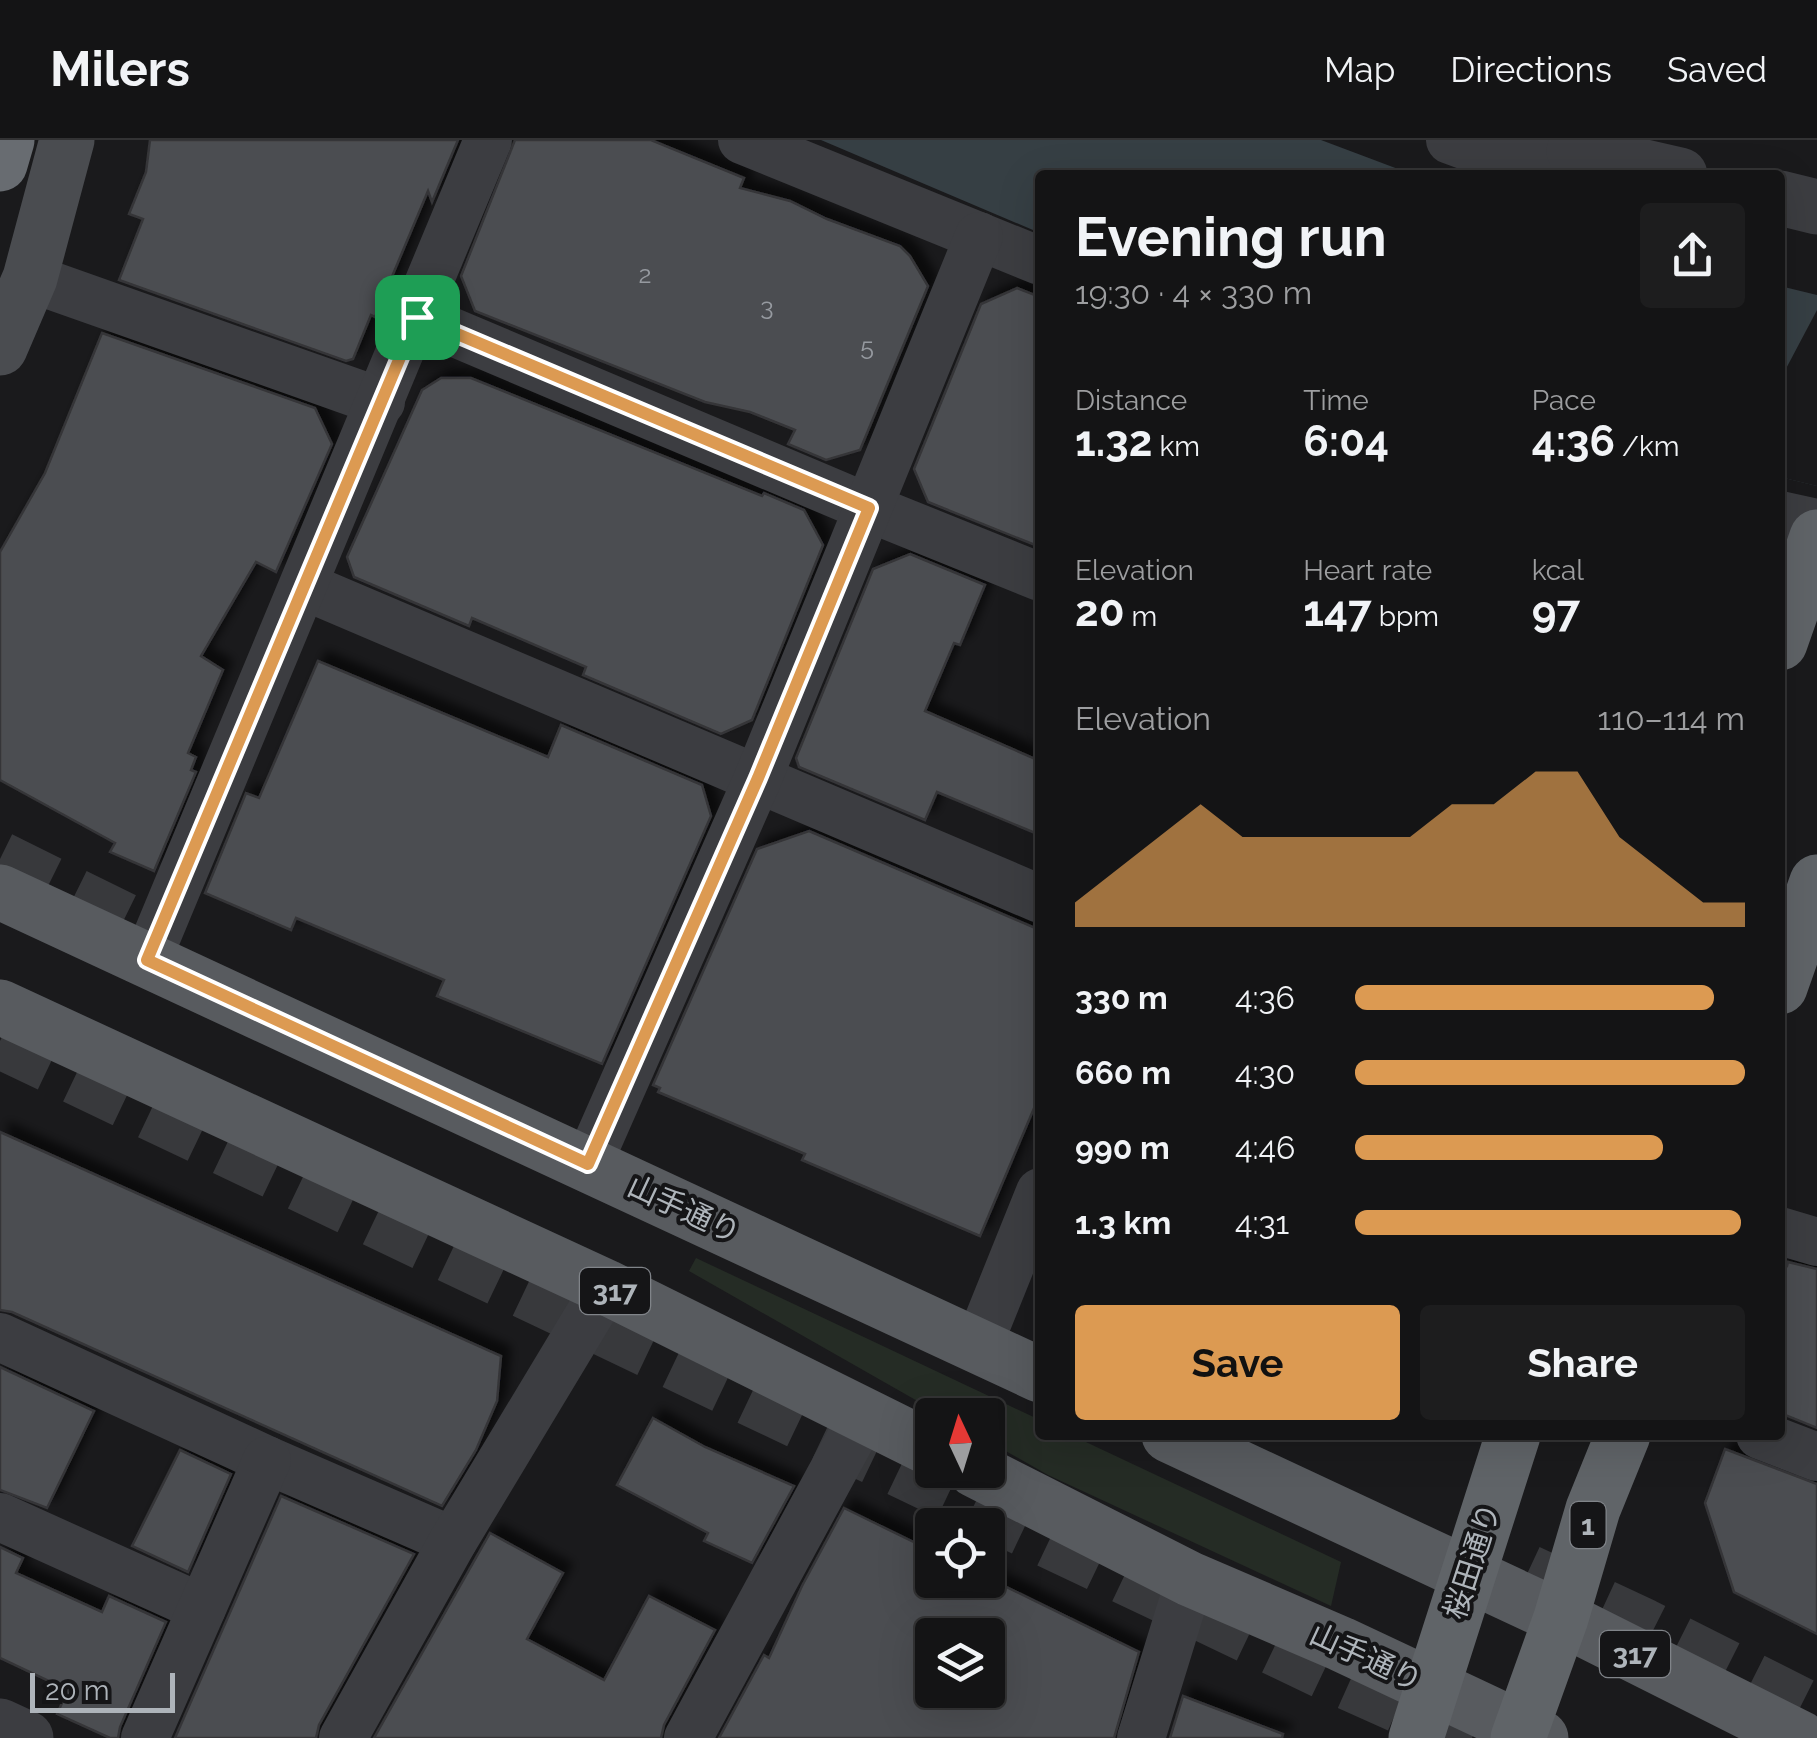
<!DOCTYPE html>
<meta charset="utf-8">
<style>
:root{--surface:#141415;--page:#1d1d1e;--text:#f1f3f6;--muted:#9d9ea0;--line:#333334;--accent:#dc9a52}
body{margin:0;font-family:Raleway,"Noto Sans JP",sans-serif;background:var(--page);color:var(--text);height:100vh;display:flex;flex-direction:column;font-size:38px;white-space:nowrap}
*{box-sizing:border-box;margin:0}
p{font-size:32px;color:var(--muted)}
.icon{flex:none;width:55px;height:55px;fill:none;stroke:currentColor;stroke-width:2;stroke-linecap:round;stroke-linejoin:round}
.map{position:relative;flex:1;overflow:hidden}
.panel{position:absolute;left:1035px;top:30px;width:750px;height:1270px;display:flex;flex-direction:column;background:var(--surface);border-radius:10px;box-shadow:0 10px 40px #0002,0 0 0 2px var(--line)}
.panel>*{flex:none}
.needle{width:65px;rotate:356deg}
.fabs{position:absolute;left:915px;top:1258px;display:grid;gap:20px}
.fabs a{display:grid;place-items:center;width:90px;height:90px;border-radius:10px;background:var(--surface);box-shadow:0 10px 40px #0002,0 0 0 2px var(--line);font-size:50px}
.scale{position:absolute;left:30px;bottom:25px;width:145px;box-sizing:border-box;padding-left:10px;border:5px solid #aeb4ba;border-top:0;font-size:28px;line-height:35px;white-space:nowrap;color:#aeb4ba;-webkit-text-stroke:8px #151517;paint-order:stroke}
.pin{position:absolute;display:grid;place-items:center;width:85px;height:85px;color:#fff;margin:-42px;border-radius:20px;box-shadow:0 5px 15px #0006}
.round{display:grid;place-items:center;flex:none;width:105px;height:105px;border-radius:10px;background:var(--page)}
.summary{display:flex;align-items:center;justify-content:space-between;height:170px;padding:0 40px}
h1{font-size:55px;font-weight:700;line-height:75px}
.stats{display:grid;grid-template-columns:repeat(3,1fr);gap:15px;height:170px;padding:10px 40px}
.stats div{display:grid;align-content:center}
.stats b{font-size:42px;font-weight:700}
.stats small{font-size:28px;font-weight:400}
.stats p{font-size:28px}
.chart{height:280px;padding:20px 40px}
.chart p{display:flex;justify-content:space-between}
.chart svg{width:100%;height:180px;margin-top:10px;fill:var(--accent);opacity:.7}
.primary-button{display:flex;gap:20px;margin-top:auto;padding:20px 40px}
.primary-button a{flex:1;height:115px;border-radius:10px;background:var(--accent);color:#111;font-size:40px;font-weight:700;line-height:115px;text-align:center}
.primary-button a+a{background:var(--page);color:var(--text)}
ul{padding:0 40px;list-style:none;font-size:32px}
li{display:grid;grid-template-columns:160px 120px 1fr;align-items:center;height:75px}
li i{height:25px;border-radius:12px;background:var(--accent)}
header{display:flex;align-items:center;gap:60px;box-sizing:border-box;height:140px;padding:0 50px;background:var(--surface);border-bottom:2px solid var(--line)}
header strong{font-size:48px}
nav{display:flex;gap:55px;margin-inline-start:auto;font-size:35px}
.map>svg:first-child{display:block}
.green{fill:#252c25}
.water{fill:#363f44}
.pier{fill:#1a1a1c}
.building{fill:#4c4e51;stroke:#353538;stroke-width:2.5;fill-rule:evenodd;filter:url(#shadow)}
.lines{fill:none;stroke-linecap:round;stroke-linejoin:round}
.motorway-tunnel{stroke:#38393c;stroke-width:55;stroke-dasharray:55 28;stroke-linecap:butt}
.minor{stroke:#3c3d41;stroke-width:48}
.tertiary{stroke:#3c3d41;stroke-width:55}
.secondary{stroke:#4a4c50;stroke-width:55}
.primary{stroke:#585b5f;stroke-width:55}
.trunk{stroke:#606468;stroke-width:55}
.motorway{stroke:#686c71;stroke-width:55}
.route-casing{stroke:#fff;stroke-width:20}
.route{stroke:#dc9a52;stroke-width:12}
.labels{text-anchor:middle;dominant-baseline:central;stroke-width:8;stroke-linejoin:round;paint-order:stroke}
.number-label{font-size:25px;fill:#969aa0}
.shield{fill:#151517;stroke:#808489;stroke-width:2.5}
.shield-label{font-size:28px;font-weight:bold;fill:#aeb4ba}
.street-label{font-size:30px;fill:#aeb4ba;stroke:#151517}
</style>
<header>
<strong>Milers</strong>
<nav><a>Map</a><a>Directions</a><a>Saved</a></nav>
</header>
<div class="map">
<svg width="1817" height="1598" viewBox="0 0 1817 1598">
<defs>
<filter id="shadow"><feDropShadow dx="9" dy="-9" stdDeviation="5" flood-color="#0009"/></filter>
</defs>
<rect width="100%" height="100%" fill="#1a1a1c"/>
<!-- green -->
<path class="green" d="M696,1118L1040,1280V1295H1071L1341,1422L1331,1466L1048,1335L988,1301V1275H942L689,1131Z"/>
<!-- water -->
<g class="water">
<path d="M821,0H1321L1414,35H1040V93Z"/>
<path d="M1780,146L1817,155V346L1780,337Z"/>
</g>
<!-- pier -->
<path class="pier" d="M1817,170V346L1780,337V240Z"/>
<!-- building -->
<g class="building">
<path d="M150,0H458L432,62L428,51L375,177L371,175L353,219L346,221L119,140L143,79L129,74L146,32Z"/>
<path d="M515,0H651L744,38L740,48L790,61L827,79L900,106L910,116L928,146L860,310L826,320L788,304L795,290L750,272L705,262L475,171L461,136Z"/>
<path d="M1017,148L1040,157V407L928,362L914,329L981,164Z"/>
<path d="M102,193L315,268L332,304L276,432L256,422L201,516L223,530L188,613L196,617L191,630L196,632L154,731L110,712L115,703L0,640V412L45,333Z"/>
<path d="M441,238H471L762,356L764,353L804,370L823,405L752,580L721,594L583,535L586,527L472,478L469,486L354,437L347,417L422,250Z"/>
<path d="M910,414L985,445L960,505L954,503L925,571L1040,621V695L937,652L925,680L799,627L796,618L873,429Z"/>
<path d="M318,521L548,617L561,585L702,645L711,676L602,924L437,856L444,840L296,778L291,790L205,753L246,653L259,658Z"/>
<path d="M809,691L1040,790V954L980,1096L802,1020L805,1014L658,952L660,948L653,945L757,709Z"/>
<path d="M0,992L501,1216L497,1261L476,1310L442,1366L12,1172L0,1170Z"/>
<path d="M1788,1122L1817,1129V1288L1780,1273V1124L1787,1126Z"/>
<path d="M0,1227L94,1271L47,1368L0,1350Z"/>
<path d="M653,1278L705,1307L794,1346L752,1423L704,1401L708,1393L617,1345Z"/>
<path d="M1725,1309L1817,1344V1494L1734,1452L1705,1363Z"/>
<path d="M180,1310L231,1334L188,1432L132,1406Z"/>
<path d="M281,1356L414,1414L319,1585L316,1598H175Z"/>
<path d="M844,1368L932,1411V1440L988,1438L1139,1512L1114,1598H719L764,1515L769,1518L802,1446ZM932,1495H988V1550H932Z"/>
<path d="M490,1393L563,1433L527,1499L604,1540L649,1456L715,1490L664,1585L661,1598H374Z"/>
<path d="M0,1407L23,1418L16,1433L102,1472L109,1456L166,1482L120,1587L118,1598H110L57,1574L68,1550L0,1518Z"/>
<path d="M1183,1556L1283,1594L1282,1598H1170Z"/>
</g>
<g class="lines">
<!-- motorway-tunnel -->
<g class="motorway-tunnel">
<path d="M0,719L140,788"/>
<path d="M0,901L1327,1533L1472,1598"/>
<path d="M1528,1432L1644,1486L1817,1573"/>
</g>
<!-- minor -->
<g class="minor">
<path d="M742,0L1040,121"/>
<path d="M1450,0L1507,21L1574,11"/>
<path d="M30,138L381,262"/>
<path d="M417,177L869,368L1040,437"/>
<path d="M1780,375L1817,383"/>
<path d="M304,446L1040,759"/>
<path d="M147,820L488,0"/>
<path d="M588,1024L758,638L979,96"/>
<path d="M1780,1091L1817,1102"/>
<path d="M0,1197L267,1320L453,1401"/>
<path d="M978,1206L1040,1052"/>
<path d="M1760,1295L1817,1317"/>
<path d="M0,1377L202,1468"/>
<path d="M145,1598L267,1320"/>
<path d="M343,1598L453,1401L606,1147"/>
<path d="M688,1598L864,1274"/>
<path d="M1141,1598L1190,1439"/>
</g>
<!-- tertiary -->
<g class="tertiary">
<path d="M1579,0L1574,11L1680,35"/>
<path d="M1780,58L1817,67"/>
<path d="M0,1586L26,1598"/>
</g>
<!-- secondary -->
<path class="secondary" d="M0,208L30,138L67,0"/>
<!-- primary -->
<g class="primary">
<path d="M0,752L1040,1235"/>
<path d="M0,867L606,1147L932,1309"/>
<path d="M1169,1295L1561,1478L1800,1598"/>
<path d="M975,1330L1190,1439L1341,1504L1541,1598"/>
</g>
<!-- trunk -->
<g class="trunk">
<path d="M1780,503L1817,397"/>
<path d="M1780,847L1817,742"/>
<path d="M1416,1598L1513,1295"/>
<path d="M1518,1598L1561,1478L1593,1369L1623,1295"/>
</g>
<!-- motorway -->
<path class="motorway" d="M0,24L7,0"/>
</g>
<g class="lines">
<!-- route casing -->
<g class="route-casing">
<path id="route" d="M417,177L869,368L758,638L588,1024L147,820Z"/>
</g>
<!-- route -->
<use href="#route" class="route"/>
</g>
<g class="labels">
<!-- number labels -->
<g class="number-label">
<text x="645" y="134">2</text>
<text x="767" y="166">3</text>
<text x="867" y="206">5</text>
</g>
<!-- shield labels -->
<g class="shield">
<rect x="580" y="1128" width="70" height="46" rx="8"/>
<rect x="1570.5" y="1362" width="35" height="46" rx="8"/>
<rect x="1600" y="1491" width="70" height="46" rx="8"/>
</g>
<g class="shield-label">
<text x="615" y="1151">317</text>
<text x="1588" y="1385">1</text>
<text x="1635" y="1514">317</text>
</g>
<!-- street labels -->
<g class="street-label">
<text transform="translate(684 1069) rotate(25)">山手通り</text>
<text transform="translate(1472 1421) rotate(-72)">桜田通り</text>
<text transform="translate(1366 1517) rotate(25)">山手通り</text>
</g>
</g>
</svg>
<div class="fabs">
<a><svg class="needle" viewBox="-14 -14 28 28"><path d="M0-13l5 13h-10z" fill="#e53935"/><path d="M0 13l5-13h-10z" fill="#9d9ea0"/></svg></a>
<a><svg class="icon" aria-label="locate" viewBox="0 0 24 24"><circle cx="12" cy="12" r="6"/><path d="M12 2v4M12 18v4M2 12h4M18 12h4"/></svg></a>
<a><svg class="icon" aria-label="layers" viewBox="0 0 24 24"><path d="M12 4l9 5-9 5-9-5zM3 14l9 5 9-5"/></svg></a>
</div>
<div class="scale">20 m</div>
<div class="pin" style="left:417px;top:177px;background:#1e9e55"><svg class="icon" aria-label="arrive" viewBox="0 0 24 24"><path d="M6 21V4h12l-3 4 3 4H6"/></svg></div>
<section class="panel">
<div class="summary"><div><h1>Evening run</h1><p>19:30 · 4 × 330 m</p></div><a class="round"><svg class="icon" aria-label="share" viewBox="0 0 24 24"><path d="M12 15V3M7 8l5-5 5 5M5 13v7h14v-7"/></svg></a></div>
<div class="stats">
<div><p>Distance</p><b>1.32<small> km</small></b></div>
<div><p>Time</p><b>6:04</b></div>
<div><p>Pace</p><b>4:36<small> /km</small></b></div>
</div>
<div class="stats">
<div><p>Elevation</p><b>20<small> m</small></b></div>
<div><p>Heart rate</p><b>147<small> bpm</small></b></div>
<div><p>kcal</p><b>97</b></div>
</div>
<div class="chart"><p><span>Elevation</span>110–114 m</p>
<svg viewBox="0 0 160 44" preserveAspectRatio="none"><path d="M0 44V38L10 30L20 22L30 14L40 22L50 22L60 22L70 22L80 22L90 14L100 14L110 6L120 6L130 22L140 30L150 38L160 38V44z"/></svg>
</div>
<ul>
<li><b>330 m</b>4:36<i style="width:92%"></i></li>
<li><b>660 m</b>4:30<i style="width:100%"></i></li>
<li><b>990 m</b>4:46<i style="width:79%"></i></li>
<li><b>1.3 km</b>4:31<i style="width:99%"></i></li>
</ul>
<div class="primary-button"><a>Save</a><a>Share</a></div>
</section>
</div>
